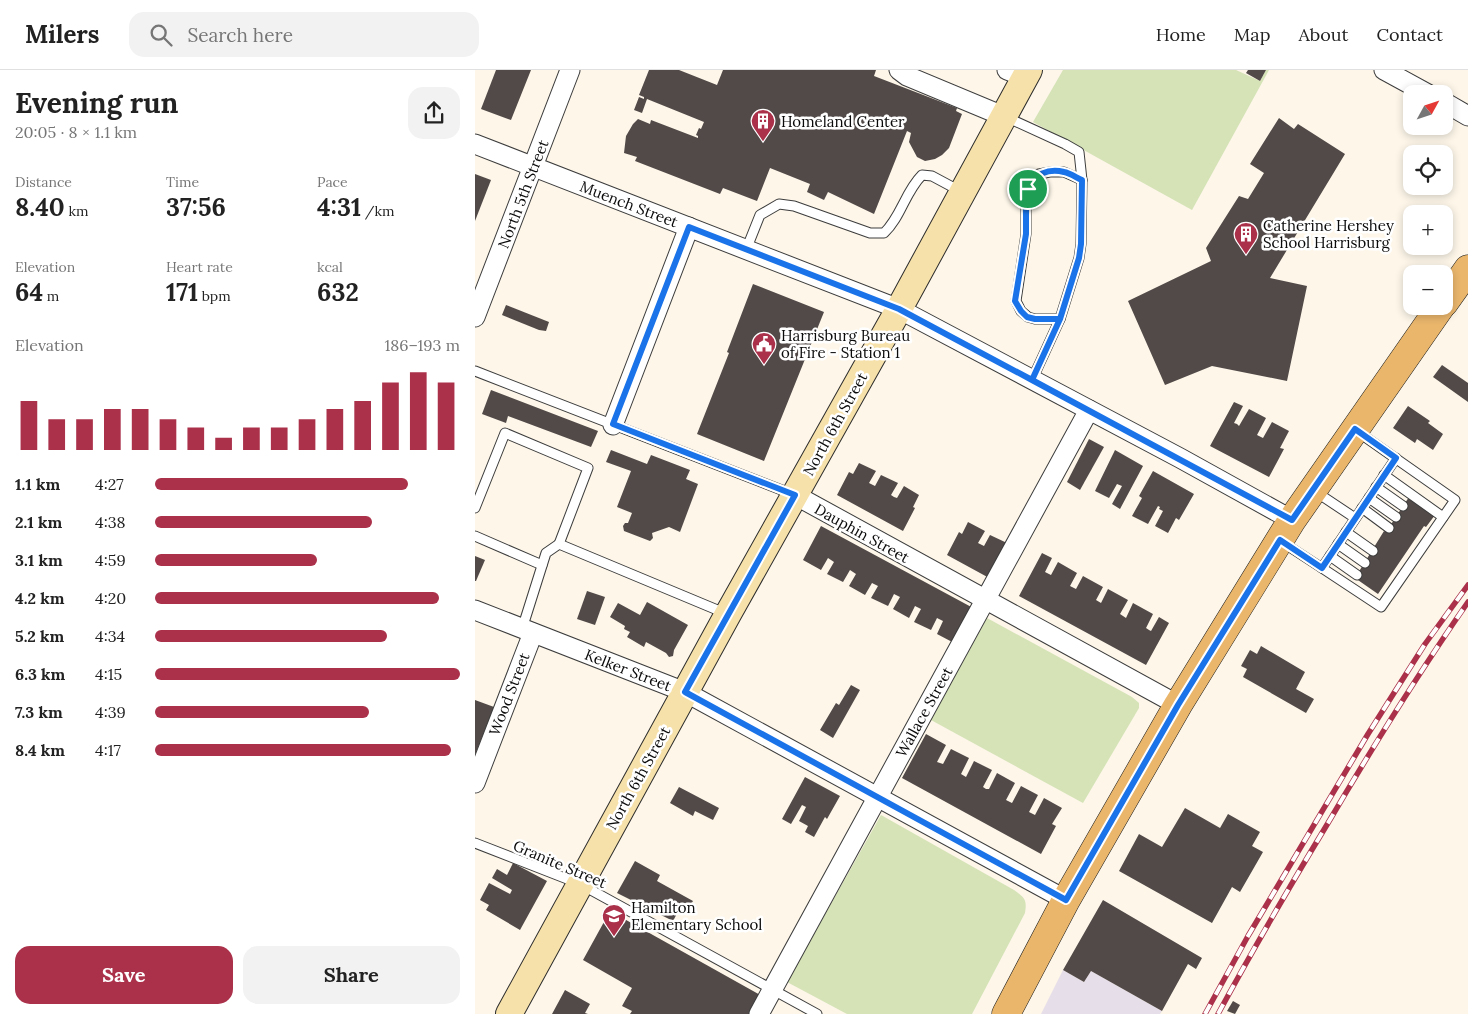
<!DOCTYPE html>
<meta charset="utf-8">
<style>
:root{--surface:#fff;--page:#f2f2f2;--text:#222;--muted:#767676;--line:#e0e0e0;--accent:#ab314b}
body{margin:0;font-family:Lora,serif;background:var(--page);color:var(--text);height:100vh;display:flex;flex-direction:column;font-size:19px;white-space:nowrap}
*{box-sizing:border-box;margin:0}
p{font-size:16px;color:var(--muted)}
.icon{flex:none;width:28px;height:28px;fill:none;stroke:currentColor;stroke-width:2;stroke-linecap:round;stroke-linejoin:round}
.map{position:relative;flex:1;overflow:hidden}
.panel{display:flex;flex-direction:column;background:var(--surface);width:475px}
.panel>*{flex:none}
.needle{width:32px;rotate:50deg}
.tools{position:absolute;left:928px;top:15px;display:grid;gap:10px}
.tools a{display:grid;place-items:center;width:50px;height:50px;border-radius:10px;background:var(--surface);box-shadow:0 2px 8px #0003;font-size:25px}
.pin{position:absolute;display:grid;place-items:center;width:42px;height:42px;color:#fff;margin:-21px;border:2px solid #fff;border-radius:50%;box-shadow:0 1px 5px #0007}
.round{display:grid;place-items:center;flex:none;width:52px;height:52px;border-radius:15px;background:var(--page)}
.overview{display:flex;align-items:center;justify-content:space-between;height:85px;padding:0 15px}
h1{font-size:28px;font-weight:700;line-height:38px}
.metrics{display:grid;grid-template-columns:repeat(3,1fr);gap:8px;height:85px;padding:5px 15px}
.metrics div{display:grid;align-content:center}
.metrics b{font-size:25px;font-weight:700}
.metrics small{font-size:14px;font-weight:400}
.metrics p{font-size:14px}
.chart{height:140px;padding:10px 15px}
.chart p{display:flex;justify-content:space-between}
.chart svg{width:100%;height:90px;margin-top:5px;stroke:var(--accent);stroke-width:6}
.cta{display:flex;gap:10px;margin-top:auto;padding:10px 15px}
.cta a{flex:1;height:58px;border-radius:15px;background:var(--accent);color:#fff;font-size:20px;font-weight:700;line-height:58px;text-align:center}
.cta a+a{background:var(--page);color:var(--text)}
ul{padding:0 15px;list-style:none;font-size:16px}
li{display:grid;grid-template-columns:80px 60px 1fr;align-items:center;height:38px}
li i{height:12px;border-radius:6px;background:var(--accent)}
header{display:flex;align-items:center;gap:30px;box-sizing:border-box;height:70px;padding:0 25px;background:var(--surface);border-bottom:1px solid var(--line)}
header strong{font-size:24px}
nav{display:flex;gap:28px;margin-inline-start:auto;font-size:18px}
.search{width:350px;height:45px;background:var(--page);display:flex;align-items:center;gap:12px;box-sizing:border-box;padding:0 18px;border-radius:15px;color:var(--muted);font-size:19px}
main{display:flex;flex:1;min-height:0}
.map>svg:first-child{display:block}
.industrial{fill:#e6dee8}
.green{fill:#d5e3b7}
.building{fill:#514a48}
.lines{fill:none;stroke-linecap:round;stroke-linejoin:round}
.lane-casing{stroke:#3d3d3d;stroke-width:11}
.street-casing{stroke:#3d3d3d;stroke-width:21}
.secondary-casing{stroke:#2c2c2c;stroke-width:28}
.primary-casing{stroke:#1b1b1b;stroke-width:29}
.lane{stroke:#fff;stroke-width:9}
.street{stroke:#fff;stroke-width:19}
.secondary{stroke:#f7e1aa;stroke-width:26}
.primary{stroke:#eab66c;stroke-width:28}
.rail-casing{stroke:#ab314b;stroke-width:5.5}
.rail{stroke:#fff;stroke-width:4;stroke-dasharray:11;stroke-linecap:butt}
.route-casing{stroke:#fff;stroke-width:10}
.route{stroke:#1a73e8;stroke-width:6}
.labels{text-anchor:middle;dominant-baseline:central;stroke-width:5;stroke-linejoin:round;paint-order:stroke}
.poi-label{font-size:15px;fill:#0a0a0a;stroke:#fff;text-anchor:start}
.street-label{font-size:15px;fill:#0a0a0a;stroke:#fff}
</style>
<header>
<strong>Milers</strong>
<div class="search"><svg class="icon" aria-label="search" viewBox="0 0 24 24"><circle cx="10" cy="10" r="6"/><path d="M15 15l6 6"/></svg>Search here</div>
<nav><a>Home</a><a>Map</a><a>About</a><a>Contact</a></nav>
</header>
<main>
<section class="panel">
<div class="overview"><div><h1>Evening run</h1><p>20:05 · 8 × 1.1 km</p></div><a class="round"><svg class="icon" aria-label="share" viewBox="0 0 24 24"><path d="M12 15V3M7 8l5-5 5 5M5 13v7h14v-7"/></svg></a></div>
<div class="metrics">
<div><p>Distance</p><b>8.40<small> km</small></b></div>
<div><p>Time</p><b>37:56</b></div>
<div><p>Pace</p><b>4:31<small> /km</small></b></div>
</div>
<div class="metrics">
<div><p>Elevation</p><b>64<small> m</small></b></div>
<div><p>Heart rate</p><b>171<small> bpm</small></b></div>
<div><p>kcal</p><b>632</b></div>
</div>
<div class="chart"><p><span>Elevation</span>186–193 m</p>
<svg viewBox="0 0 160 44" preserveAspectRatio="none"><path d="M5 44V20M15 44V29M25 44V29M35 44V24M45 44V24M55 44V29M65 44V33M75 44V38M85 44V33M95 44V33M105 44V29M115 44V24M125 44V20M135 44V11M145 44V6M155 44V11"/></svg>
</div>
<ul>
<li><b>1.1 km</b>4:27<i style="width:83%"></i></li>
<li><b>2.1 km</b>4:38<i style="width:71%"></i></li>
<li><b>3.1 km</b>4:59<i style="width:53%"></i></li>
<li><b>4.2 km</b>4:20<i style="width:93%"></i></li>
<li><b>5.2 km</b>4:34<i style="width:76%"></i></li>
<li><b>6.3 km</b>4:15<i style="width:100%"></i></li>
<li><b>7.3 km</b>4:39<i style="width:70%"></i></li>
<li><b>8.4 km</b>4:17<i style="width:97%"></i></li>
</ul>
<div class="cta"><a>Save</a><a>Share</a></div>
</section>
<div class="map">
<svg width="993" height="944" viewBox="0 0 993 944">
<rect width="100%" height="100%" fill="#fdf6e9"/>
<!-- industrial -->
<path class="industrial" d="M588,900L609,912L616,901L687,941L685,944H566Z"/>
<!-- green -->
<g class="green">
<path d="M588,0H761L785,11L791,0H794L717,140L558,52Z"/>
<path d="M512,548L657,627L664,633V638L608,733L456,650Z"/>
<path d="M406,745L539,820C550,828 552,829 550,843L497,944H372L312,912Z"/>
</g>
<!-- building -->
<g class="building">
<path d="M21,0H56L36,50L6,39Z"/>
<path d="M174,0H204L242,15L248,0H401L399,6L482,38L481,41L487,44L474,78L467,85L460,89L450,91L442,87L434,72L436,63L432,61L399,144L353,122L349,130L332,122L335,114L295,98L282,131L248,118L245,124L160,91L162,87L149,83L151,66L158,54L163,49L175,54L176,50L223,68V66L221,65L224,58L226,59L229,52L172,29L167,43L159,40L164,27L169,29V27L164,25Z"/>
<path d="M773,0H791L785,11L771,3Z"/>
<path d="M804,48L819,59L823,54L870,84L795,208L832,216L812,311L737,296L690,315L653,231L736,191L731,178L764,126L773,129L789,103L775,94Z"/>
<path d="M0,104L16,110L0,151Z"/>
<path d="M278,214L349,242L289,391L222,364L254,283L252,282Z"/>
<path d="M31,235L74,252L71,261L64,260L27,245Z"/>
<path d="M967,295L993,313V332L958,307Z"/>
<path d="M16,320L123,361L116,377L33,346L31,353L7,344Z"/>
<path d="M759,332L768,336L759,353L762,354L764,356L774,339L791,348L782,365L788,368L797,352L814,361L805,378L809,379L794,407L735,376Z"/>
<path d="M933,336L955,351L953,353L968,364L958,380L942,369L940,373L918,358Z"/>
<path d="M614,369L629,377L605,420L592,412Z"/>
<path d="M136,380L172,394L176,385L215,400L211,409L223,414L205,462L194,457L177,463L178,468L175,471L149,461L148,456L150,453H153L157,443L142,437L156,401L131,392Z"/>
<path d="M640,380L668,396L645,439L637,434L647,416L642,414L634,428L620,421Z"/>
<path d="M384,393L401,401L394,413L400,416L406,405L423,413L416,425L419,427L422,428L429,416L444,425L438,437L440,438L428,461L362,425L374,402L378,404Z"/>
<path d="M678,401L719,424L704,450L701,448L693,463L680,456L688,441L684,439L685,437L683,436L673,454L657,446L667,428L664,426Z"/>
<path d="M934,427L960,445L951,457L949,456L903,524L880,508L909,461L911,462Z"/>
<path d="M493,452L510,461L503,473L509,476L515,465L532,473L516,509L472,485L484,462L487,464Z"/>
<path d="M346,456L500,539L481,574L462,564L468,551L462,548L456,560L439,552L446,539L440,536L434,548L418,539L425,527L419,524L413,536L396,528L403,516L397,513L390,525L374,516L381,504L375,500L368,512L352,504L359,492L353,488L346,500L328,490Z"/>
<path d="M567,483L577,488L570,502L576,505L583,492L602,503L595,516L601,519L608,506L628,517L621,530L626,533L633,519L653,530L645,544L651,548L658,533L678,544L671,558L674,560L676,561L684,547L694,553L671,595L544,526Z"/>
<path d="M0,486L10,490L1,511H0Z"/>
<path d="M112,521L130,527L120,555L102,549Z"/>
<path d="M172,532L213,555L199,580L198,586L194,587L191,583L171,572L169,577L152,567L155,562L149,559L150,556L135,547L143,533L165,545Z"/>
<path d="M786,576L830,602L821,619L839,629L831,643L768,607L772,599L766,596L775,580L782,584Z"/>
<path d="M376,615L385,620L358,668L345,660L361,633L364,635Z"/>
<path d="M0,630L19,637L0,685Z"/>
<path d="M451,664L471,675L462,692L468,694L476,679L494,688L486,704L491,707L499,691L517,700L508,717L511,719H514L522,703L540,713L531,730L537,733L546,716L563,725L554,742L560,745L569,728L587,738L577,754L581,756L566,784L427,708Z"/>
<path d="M330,707L365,726L352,749L350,747L339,767L330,762L333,756L324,751L331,737L327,735L316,754L307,749Z"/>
<path d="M204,717L244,738L238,750L220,741L218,746L195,733Z"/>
<path d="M710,738L745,758L753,744L785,762L777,776L788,782L765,822L757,817L737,853L644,801L664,764L687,777Z"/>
<path d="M160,791L185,805L182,811L218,831L212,841L205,838L198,851L142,823Z"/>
<path d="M38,793L72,811L45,860L11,840L14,835L5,830L14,813L35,824L37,820L17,808L22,799L32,805Z"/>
<path d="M628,830L727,888L721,899L713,894L687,941L616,901L609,912L588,900Z"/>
<path d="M135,841L287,926L277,944H155L157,941L147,936L157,918L108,890Z"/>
<path d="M90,920L115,934L110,943L113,944H77Z"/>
<path d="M758,931L765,935L760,944L752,941Z"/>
</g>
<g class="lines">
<!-- lane casing -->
<g class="lane-casing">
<g id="lane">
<path d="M531,47L590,74L604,82L607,110L606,174L604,188L585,249L557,310"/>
<path d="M271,180L285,145L304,134L319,136L395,163H409C426,147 430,122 447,105L457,106L485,121"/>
<path d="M585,249H560L553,247L546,241L541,231L551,164V130L553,119L556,109L564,104L575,102H589L607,110"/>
<path d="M0,301L317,424"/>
<path d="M883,362L980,430L906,537L847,498L921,388"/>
<path d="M909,405L968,447"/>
<path d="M901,417L928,436"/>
<path d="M841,422L880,448"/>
<path d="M894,428L921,447"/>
<path d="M0,438L30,363L113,398L84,474"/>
<path d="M887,438L914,458"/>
<path d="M871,462L898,481"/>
<path d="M0,466L67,495"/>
<path d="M807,472L847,498"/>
<path d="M863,474L890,493"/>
<path d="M855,486L882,505"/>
<path d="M47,559L71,483L84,474L252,544"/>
<path d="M0,773L105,814L342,944"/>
</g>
</g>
<!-- street casing -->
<g class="street-casing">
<g id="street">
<path d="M424,0L432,6L528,46"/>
<path d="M532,0L550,7"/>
<path d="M909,0L953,24"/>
<path d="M969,32L993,46"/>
<path d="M0,74L424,239L705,388L817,450"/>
<path d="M0,247L95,0"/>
<path d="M138,355L214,157"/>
<path d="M320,425L703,635"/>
<path d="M0,540L210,622L591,830"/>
<path d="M0,713L58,563"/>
<path d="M284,944L614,340"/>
</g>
</g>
<!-- secondary casing -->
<g class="secondary-casing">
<path id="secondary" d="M34,944L253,544L424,239L554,0"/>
</g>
<!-- primary casing -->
<g class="primary-casing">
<g id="primary">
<path d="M969,233L993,199"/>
<path d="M531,944L591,830L703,635L817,450L966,236"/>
</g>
</g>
<!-- lane -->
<use href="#lane" class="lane"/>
<!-- street -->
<use href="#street" class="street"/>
<!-- secondary -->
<use href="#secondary" class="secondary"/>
<!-- primary -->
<use href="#primary" class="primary"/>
<!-- rail casing -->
<g class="rail-casing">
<g id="rail">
<path d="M730,944L773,866L893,664L950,574L993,515"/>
<path d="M743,944C778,879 815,816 853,753C897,678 943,604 993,532"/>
</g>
</g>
<!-- rail -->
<use href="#rail" class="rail"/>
</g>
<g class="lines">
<!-- route casing -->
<g class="route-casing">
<path id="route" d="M553,119L551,130V164L540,231L546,241L552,247L560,249H585L557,310L424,239L214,157L138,354L320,425L210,622L591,830L703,635L805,470L847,498L921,388L880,359L817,450L557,310L585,249L604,188L606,174L607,110C602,108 595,103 589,102C574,98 558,104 553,119"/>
</g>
<!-- route -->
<use href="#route" class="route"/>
</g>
<!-- icons -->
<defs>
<g id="building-pin" transform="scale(1.25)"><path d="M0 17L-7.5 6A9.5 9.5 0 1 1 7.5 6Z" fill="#ab314b" stroke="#fff"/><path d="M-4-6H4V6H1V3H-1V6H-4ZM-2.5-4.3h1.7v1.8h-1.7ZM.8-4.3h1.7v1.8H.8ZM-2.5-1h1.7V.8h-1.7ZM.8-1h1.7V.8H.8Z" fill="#fff"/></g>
<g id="civic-pin" transform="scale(1.25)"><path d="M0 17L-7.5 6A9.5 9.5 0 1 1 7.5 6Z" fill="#ab314b" stroke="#fff"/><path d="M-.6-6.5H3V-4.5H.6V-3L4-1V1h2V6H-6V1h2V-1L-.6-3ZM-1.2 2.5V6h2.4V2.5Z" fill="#fff"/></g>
<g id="school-pin" transform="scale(1.25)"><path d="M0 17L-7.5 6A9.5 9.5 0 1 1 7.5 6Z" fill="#ab314b" stroke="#fff"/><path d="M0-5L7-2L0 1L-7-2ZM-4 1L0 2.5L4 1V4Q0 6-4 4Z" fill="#fff"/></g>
</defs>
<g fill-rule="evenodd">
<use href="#building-pin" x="288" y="51"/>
<use href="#building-pin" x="771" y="164"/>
<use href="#civic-pin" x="289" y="274"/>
<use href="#school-pin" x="139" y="846"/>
</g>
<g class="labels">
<!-- poi labels -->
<g class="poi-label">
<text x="306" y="51">Homeland Center</text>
<text x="788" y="155">Catherine Hershey<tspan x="788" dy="17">School Harrisburg</tspan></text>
<text x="306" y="265">Harrisburg Bureau<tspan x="306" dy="17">of Fire - Station 1</tspan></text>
<text x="156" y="837">Hamilton<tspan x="156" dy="17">Elementary School</tspan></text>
</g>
<!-- street labels -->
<g class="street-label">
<text transform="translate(48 124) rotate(-69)">North 5th Street</text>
<text transform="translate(154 134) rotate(21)">Muench Street</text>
<text transform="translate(360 354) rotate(-61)">North 6th Street</text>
<text transform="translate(387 463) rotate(29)">Dauphin Street</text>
<text transform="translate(153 600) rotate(21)">Kelker Street</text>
<text transform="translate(34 624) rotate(-69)">Wood Street</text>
<text transform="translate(449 642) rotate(-61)">Wallace Street</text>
<text transform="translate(163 708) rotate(-61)">North 6th Street</text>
<text transform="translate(85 794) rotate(23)">Granite Street</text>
</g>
</g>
</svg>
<div class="tools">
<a><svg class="needle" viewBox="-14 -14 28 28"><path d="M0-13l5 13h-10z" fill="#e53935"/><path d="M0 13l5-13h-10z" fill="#767676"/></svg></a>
<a><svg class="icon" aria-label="locate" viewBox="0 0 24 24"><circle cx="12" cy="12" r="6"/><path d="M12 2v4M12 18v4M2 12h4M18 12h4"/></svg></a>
<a>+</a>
<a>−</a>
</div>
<div class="pin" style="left:553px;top:119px;background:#1e9e55"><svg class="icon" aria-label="arrive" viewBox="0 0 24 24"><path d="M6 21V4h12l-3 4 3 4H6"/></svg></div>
</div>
</main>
